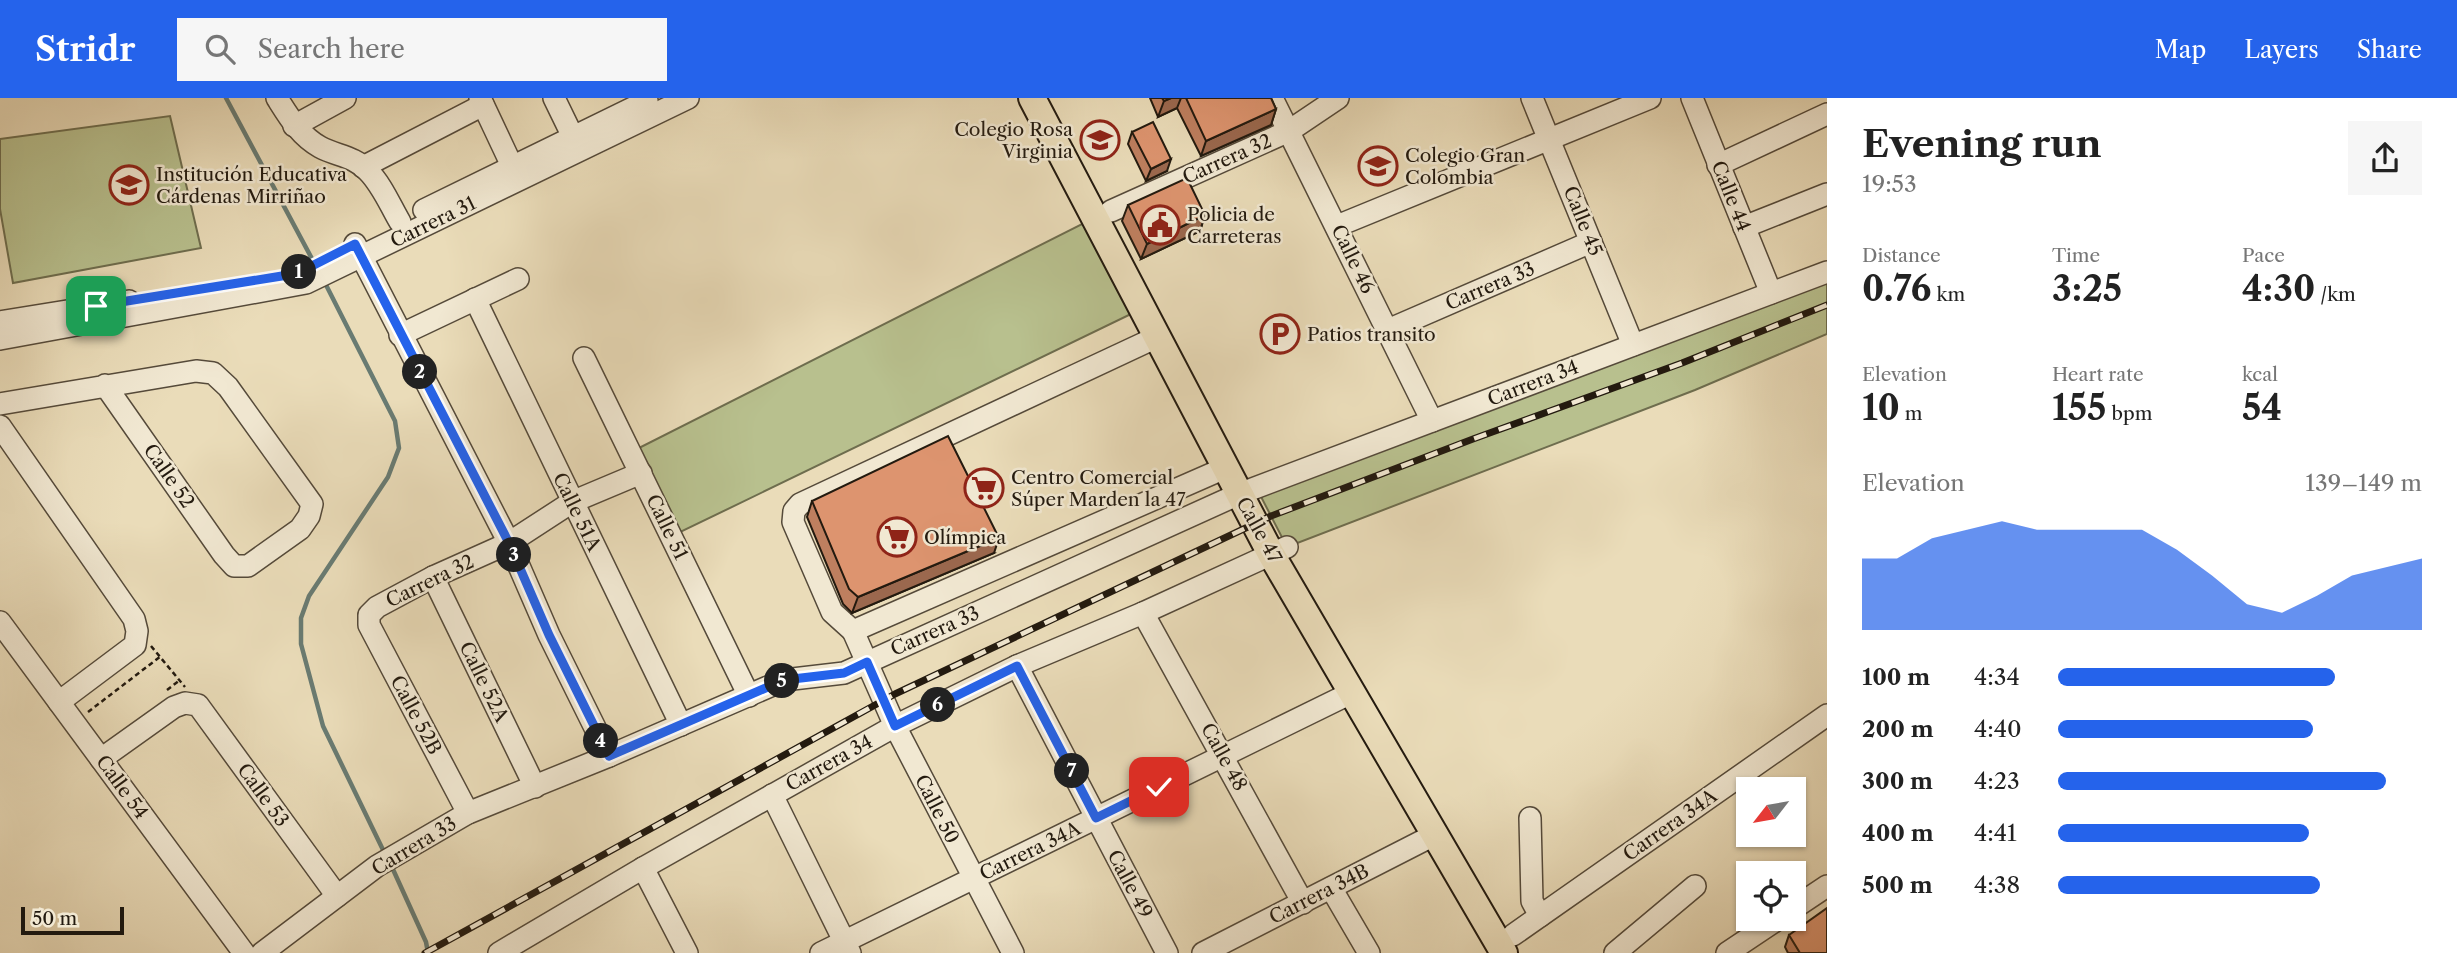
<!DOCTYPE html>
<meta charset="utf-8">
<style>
:root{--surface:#fff;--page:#f6f6f6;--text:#222;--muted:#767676;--accent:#2563eb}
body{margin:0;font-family:"Libre Caslon Text",serif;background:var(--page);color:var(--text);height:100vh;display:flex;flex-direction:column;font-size:26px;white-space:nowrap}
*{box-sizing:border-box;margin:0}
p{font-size:23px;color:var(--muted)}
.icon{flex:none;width:38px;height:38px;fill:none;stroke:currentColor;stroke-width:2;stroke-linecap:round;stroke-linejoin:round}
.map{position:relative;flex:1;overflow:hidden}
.sheet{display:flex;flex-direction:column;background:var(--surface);width:630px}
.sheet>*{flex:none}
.needle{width:46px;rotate:239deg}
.controls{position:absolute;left:1736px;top:679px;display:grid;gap:14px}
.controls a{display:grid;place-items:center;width:70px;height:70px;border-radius:0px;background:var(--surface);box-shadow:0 2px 5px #0004;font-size:35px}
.scale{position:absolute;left:21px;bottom:18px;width:103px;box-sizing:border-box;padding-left:7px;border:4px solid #231a0f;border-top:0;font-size:19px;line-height:24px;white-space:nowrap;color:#231a0f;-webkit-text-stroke:5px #f1e8d2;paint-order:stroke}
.pin{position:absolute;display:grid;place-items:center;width:60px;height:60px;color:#fff;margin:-30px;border-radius:14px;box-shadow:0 4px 10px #0006}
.km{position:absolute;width:35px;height:35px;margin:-18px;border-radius:50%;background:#222;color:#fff;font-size:19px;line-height:35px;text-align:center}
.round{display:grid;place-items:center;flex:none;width:74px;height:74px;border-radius:0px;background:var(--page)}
.overview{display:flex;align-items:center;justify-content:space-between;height:119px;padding:0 35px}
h1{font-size:38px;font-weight:700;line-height:52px}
.figures{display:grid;grid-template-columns:repeat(3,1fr);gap:10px;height:119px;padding:7px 35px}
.figures div{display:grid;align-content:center}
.figures b{font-size:35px;font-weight:700}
.figures small{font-size:19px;font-weight:400}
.figures p{font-size:19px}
.chart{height:196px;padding:14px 35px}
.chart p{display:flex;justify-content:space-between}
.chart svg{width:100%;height:126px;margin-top:7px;fill:var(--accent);opacity:.7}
ul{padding:0 35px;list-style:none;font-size:23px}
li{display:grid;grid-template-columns:112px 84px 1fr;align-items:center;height:52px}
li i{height:18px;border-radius:9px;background:var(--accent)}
header{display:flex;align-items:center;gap:42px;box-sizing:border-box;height:98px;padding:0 35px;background:var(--accent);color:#fff}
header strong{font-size:33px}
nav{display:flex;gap:38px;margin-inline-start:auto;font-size:24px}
.search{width:490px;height:63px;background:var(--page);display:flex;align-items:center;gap:18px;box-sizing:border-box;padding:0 24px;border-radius:0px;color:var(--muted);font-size:26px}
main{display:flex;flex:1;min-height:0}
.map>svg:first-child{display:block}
.green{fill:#b8c08e;stroke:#6e6d4e;stroke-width:2}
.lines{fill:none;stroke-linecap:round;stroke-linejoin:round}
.stream{stroke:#697b72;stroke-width:4.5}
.minor-casing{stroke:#554a3a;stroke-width:24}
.major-casing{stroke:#231a0f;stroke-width:30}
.path{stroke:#231a0f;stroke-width:2.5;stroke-dasharray:5 3.5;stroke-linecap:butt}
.minor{stroke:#f1e8d2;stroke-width:21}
.major{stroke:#eadcb9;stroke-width:26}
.rail-casing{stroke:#231a0f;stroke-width:7}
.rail{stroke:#f1e8d2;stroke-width:4.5;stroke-dasharray:13;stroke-linecap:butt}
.wall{fill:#be7f5f;stroke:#231a0f;stroke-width:2}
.shaded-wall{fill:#9b684e;stroke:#231a0f;stroke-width:2}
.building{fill:#dd946f;stroke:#231a0f;stroke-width:2}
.route-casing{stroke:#fff;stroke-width:14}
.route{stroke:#2563eb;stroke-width:9}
.labels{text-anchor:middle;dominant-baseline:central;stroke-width:5;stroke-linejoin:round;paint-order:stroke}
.poi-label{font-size:19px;fill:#231a0f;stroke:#f1e8d2;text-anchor:start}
.street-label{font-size:19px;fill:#231a0f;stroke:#f1e8d2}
</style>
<header>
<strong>Stridr</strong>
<div class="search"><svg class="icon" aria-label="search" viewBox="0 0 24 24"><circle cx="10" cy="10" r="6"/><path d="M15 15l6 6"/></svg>Search here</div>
<nav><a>Map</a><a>Layers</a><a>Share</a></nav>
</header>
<main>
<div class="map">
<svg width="1827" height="855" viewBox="0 0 1827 855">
<rect width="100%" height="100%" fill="#eadcb9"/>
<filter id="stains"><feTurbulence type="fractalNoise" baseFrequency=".00286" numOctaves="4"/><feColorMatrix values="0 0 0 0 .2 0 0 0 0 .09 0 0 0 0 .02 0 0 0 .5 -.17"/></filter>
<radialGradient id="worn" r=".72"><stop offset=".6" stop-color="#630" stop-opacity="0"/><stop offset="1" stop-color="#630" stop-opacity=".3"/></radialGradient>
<!-- green -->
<g class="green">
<path d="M170,18L201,150L13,185L0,111V41Z"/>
<path d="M1084,125L1131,216L672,438L631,354Z"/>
<path d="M1827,174V236L1695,292L1287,449L1256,389Z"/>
</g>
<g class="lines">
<!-- stream -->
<g class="stream">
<path d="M226,0L318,172"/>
<path d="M324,183L395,323L399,350L388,379L309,498L301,520V546L323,628L385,756"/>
<path d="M391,767L426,844L428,855"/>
</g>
<!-- minor casing -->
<g class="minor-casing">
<g id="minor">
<path d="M277,0C289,19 300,38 320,49C337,58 354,58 368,73C382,87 390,107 400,124"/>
<path d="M480,0L512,68"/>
<path d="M554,0L573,39"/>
<path d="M1272,0L1432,323"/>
<path d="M1532,0L1633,247"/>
<path d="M1692,0L1771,195"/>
<path d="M294,28L345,0"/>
<path d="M1718,67L1827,16"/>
<path d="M363,69L483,7"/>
<path d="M424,112L647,3"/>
<path d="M1111,113L1289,33L1338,0"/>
<path d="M1337,128L1650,0"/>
<path d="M1744,129L1827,96"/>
<path d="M355,146L509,445L549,537L609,658"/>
<path d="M475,201L681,627"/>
<path d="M0,224L129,203"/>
<path d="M1388,232L1591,144"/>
<path d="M400,237L518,181"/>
<path d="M1157,239L800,406L794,413L793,424L832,514L853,533L1225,370"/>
<path d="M0,241L306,185L688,0"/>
<path d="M584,260L749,598"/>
<path d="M0,306L196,273L213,275L228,289L312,406L309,418L300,431L248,468H234L224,457L105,287"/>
<path d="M0,328L134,521L137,533L135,547L59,604"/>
<path d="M433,479L535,689"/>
<path d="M1143,515L1303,805"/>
<path d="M0,524L244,855"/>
<path d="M853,533L895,628L1013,855"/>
<path d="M1017,568L1167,855"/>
<path d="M101,661L174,609L185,605L198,607L337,798"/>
<path d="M772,697L850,855"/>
<path d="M468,715L369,527V517L377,509L433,479L509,445L572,404L641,375"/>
<path d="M1530,720L1532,803L1540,818"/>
<path d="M643,770L687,855"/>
<path d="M1331,790L1369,855"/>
<path d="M1794,810L1827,788"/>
<path d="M1513,837L1827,617"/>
<path d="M262,855L377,768L468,715L609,658L784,582L844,575L1239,396L1827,174"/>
<path d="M499,855L643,770L895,628L1017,568L1143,515L1287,449"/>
<path d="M821,855L1351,595"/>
<path d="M1203,855L1434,737"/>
<path d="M1615,855L1695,788"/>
<path d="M1727,855L1778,821"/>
</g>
</g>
<!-- major casing -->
<g class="major-casing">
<path id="major" d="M1032,0L1271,456L1504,855"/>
</g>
<!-- path -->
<g class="path">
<path d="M151,548L185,589"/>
<path d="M167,592L180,582"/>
<path d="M88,614L161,558"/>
</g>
<!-- minor -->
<use href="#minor" class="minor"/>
<!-- major -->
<use href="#major" class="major"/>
<!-- rail casing -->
<g class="rail-casing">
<path id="rail" d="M425,855L895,596L1271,418L1473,341L1682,265L1827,207"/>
</g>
<!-- rail -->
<use href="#rail" class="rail"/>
</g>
<!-- wall -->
<g class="wall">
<path d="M1150,0H1271L1276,11L1271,27L1201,58L1177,10L1158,19Z"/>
<path d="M1132,34L1167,73L1146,83L1128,46Z"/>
<path d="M1128,107L1205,117L1200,133L1141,161L1122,123Z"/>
<path d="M812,403L994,455L852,515L843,506L807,419Z"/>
<path d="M1789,837L1827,855H1788L1785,849Z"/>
</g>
<!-- shaded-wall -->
<g class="shaded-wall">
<path d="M1171,0H1181L1177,10L1158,19L1164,3Z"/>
<path d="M1276,11L1271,27L1201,58L1206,43Z"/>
<path d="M1171,61L1167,73L1146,83L1151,71Z"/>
<path d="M1205,117L1200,133L1141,161L1147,146Z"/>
<path d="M999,440L994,455L852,515L858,499Z"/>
</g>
<!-- building -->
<g class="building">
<path d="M1162,0H1171L1164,3Z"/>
<path d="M1186,0H1271L1276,11L1206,43Z"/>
<path d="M1153,24L1171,61L1151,71L1132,34Z"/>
<path d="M1187,80L1205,117L1147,146L1128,107Z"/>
<path d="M948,338L999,440L858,499L849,491L812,403Z"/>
<path d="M1827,810V855H1800L1789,837Z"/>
</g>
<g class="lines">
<!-- route casing -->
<g class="route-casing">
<path id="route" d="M96,208L288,177L304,172L355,146L509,445L549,537L609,658L784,582L844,575L867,564L895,628L1017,568L1096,720L1159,689"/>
</g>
<!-- route -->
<use href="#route" class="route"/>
</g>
<!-- icons -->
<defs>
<g id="school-ring" transform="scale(2.0125)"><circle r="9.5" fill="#f1e8d2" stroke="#8f2418" stroke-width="1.5"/><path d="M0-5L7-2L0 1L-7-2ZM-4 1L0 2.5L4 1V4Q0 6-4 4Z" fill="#8f2418"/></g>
<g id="civic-ring" transform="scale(2.0125)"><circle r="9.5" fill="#f1e8d2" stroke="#8f2418" stroke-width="1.5"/><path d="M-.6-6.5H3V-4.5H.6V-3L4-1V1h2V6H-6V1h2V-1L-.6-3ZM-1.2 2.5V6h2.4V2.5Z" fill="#8f2418"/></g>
<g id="parking-ring" transform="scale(2.0125)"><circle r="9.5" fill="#f1e8d2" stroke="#8f2418" stroke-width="1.5"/><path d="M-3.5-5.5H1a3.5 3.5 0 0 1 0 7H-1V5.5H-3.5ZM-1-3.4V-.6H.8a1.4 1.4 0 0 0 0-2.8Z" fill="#8f2418"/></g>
<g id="supermarket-ring" transform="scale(2.0125)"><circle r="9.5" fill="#f1e8d2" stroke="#8f2418" stroke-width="1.5"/><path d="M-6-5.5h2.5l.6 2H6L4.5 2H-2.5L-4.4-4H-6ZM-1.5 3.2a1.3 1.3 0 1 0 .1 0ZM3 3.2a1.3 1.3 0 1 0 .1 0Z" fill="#8f2418"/></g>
</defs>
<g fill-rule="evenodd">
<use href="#school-ring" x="1100" y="42"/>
<use href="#school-ring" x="1378" y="68"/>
<use href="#school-ring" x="129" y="87"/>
<use href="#civic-ring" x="1160" y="127"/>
<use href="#parking-ring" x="1280" y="236"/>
<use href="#supermarket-ring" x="984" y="390"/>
<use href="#supermarket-ring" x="897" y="439"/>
</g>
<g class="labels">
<!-- poi labels -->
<g class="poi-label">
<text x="1073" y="31" text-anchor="end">Colegio Rosa<tspan x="1073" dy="22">Virginia</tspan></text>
<text x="1405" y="57">Colegio Gran<tspan x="1405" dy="22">Colombia</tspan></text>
<text x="156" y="76">Institución Educativa<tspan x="156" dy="22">Cárdenas Mirriñao</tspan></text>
<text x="1187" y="116">Policia de<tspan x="1187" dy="22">Carreteras</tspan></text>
<text x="1307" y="236">Patios transito</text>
<text x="1011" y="379">Centro Comercial<tspan x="1011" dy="22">Súper Marden la 47</tspan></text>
<text x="924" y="439">Olímpica</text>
</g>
<!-- street labels -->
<g class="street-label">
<text transform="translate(1227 61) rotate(-24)">Carrera 32</text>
<text transform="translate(1731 98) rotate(68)">Calle 44</text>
<text transform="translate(1583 123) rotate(68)">Calle 45</text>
<text transform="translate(433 124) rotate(-26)">Carrera 31</text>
<text transform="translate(1353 161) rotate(64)">Calle 46</text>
<text transform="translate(1490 188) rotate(-23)">Carrera 33</text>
<text transform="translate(1533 285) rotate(-21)">Carrera 34</text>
<text transform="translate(169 378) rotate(55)">Calle 52</text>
<text transform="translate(577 414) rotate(64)">Calle 51A</text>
<text transform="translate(667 429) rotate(64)">Calle 51</text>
<text transform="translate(1259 432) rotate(61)">Calle 47</text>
<text transform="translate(430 483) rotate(-26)">Carrera 32</text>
<text transform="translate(935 533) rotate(-24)">Carrera 33</text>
<text transform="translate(484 584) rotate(64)">Calle 52A</text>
<text transform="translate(416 617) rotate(62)">Calle 52B</text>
<text transform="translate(1224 659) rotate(61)">Calle 48</text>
<text transform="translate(829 665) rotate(-29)">Carrera 34</text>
<text transform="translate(122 689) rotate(54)">Calle 54</text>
<text transform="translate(263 697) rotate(54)">Calle 53</text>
<text transform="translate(937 711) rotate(63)">Calle 50</text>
<text transform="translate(1670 727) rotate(-35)">Carrera 34A</text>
<text transform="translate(414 748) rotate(-31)">Carrera 33</text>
<text transform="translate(1030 753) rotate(-26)">Carrera 34A</text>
<text transform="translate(1130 786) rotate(62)">Calle 49</text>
<text transform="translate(1319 796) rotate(-27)">Carrera 34B</text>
</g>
</g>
<rect width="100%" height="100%" filter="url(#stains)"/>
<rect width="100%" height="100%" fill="url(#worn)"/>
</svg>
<div class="controls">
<a><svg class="needle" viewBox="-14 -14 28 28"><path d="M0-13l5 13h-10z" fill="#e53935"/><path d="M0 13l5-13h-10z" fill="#767676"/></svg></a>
<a><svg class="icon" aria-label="locate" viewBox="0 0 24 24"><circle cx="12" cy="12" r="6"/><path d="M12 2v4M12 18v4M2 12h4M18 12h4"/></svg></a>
</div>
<div class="scale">50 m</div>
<div class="pin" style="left:96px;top:208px;background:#1e9e55"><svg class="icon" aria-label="arrive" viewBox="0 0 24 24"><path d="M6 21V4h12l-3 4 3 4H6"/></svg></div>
<div class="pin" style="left:1159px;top:689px;background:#d93025"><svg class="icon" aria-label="check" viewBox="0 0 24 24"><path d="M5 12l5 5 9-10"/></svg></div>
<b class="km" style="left:299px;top:174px">1</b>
<b class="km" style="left:420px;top:274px">2</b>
<b class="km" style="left:514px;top:457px">3</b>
<b class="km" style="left:601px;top:643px">4</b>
<b class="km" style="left:782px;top:583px">5</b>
<b class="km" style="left:938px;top:607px">6</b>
<b class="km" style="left:1072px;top:673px">7</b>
</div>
<section class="sheet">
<div class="overview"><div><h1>Evening run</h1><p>19:53</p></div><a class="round"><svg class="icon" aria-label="share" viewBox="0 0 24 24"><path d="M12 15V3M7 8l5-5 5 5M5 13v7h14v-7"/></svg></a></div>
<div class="figures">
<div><p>Distance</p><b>0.76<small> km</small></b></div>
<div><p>Time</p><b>3:25</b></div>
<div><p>Pace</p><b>4:30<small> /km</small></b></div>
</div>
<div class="figures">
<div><p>Elevation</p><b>10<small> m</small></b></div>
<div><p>Heart rate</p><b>155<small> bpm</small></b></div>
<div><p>kcal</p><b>54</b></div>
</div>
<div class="chart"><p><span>Elevation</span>139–149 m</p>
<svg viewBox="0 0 160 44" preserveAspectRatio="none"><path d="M0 44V19L10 19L20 12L30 9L40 6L50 9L60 9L70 9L80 9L90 16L100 25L110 35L120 38L130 32L140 25L150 22L160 19V44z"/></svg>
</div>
<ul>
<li><b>100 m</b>4:34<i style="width:76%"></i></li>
<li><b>200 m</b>4:40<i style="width:70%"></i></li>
<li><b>300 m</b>4:23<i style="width:90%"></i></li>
<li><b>400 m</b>4:41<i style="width:69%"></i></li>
<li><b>500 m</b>4:38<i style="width:72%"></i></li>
</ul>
</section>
</main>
